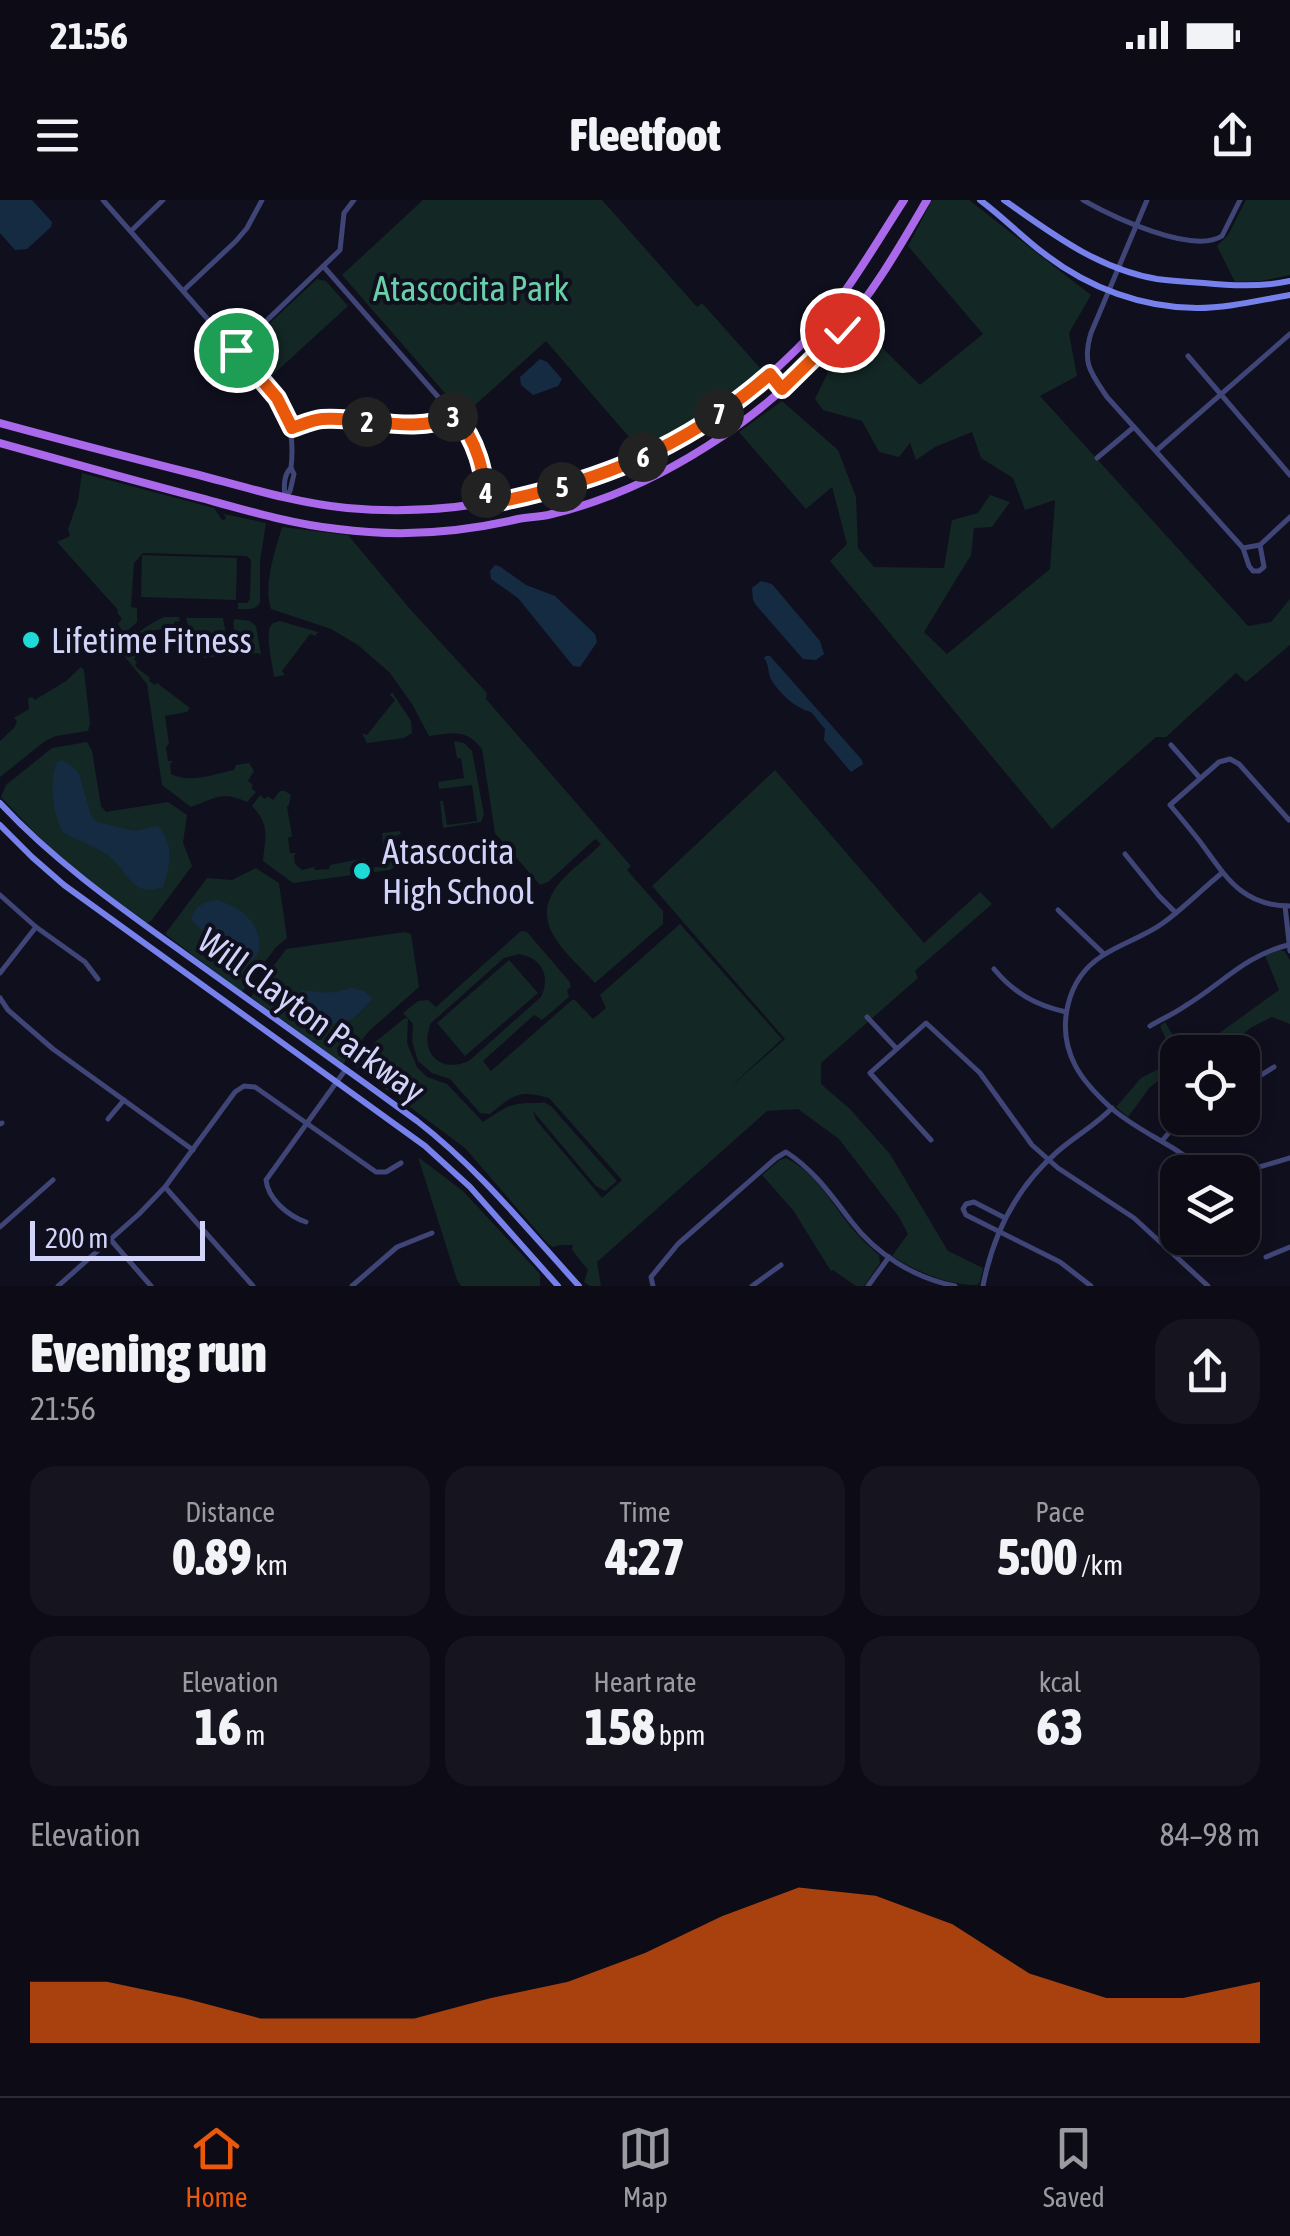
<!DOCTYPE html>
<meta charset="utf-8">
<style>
:root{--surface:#0c0b16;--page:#15141f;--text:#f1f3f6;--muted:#9a9ba1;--line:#2c2b35;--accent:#ea580c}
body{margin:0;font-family:"Asap Condensed",sans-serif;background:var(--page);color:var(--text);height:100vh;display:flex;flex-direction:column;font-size:38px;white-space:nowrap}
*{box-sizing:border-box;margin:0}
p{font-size:32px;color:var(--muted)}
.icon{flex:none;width:55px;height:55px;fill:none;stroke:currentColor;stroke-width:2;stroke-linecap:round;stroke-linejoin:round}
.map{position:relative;height:1086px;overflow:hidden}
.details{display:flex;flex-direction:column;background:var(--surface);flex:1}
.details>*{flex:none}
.controls{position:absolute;left:1160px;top:835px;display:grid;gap:20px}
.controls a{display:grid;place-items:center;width:100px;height:100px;border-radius:20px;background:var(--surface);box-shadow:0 5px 15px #0003,0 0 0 2px var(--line);font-size:50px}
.scale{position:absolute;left:30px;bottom:25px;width:175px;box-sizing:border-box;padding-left:10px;border:5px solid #d2d3f9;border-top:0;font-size:28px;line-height:35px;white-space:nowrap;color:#d2d3f9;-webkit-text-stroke:8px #100f1e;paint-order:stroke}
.pin{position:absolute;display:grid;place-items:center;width:85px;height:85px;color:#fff;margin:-42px;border:5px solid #fff;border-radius:50%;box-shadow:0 2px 10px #0007}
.km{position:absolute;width:50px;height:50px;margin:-25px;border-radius:50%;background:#222;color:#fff;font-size:28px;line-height:50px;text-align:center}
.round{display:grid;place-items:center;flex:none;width:105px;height:105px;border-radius:30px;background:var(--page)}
.head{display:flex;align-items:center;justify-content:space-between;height:170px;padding:0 30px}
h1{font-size:55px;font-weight:800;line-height:75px}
.figures{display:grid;grid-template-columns:repeat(3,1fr);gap:15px;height:170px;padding:10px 30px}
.figures div{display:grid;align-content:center;border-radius:25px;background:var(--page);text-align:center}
.figures b{font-size:50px;font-weight:800}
.figures small{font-size:28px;font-weight:400}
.figures p{font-size:28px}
.chart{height:280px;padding:20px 30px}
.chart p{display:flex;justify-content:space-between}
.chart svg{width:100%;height:180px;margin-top:10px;fill:var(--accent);opacity:.7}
.status{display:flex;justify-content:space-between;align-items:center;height:70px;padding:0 50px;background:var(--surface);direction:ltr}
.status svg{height:28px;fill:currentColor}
header{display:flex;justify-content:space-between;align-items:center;height:130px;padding:0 30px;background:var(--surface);font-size:45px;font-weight:800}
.dock{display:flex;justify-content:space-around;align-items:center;height:140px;border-top:2px solid var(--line);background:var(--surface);font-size:28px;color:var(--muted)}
.dock a{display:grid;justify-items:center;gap:5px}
.dock .current{color:var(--accent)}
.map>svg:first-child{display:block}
.green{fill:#132724;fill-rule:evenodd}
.water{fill:#152b42}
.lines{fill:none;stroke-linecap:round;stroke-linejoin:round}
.street{stroke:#404577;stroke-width:5}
.secondary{stroke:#7681ec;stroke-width:6}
.primary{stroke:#aa68ea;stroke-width:8}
.route-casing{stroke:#fff;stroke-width:20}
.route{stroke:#ea580c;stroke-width:12}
.poi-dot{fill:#1ed9d6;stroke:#100f1e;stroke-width:4}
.labels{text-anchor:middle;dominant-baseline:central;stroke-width:8;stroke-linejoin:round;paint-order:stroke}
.park-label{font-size:35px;fill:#69cfa9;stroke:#100f1e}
.poi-label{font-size:35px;fill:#d2d3f9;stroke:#100f1e;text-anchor:start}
.street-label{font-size:35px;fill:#d2d3f9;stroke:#100f1e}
</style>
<div class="status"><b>21:56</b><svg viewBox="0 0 49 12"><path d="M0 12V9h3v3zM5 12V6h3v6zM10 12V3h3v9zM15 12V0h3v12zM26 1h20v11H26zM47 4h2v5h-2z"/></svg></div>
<header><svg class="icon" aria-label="menu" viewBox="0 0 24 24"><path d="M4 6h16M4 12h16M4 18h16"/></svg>Fleetfoot<svg class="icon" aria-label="share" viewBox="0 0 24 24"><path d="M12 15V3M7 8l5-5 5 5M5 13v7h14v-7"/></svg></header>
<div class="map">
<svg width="1290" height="1086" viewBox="0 0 1290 1086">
<rect width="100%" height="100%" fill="#100f1e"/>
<!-- green -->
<g class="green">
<path d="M423,0H602L697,107L702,103L760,168C751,197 670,237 642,252L546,141L464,215L342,75Z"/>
<path d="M932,0H969L1091,95L1069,133L1077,176L1040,196L1248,426L1271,422L1290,399V445L1246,482L1236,473L1166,537H1156L1052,629L830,361L847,344L832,287L806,309L739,232L782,201L838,250L856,297L858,348L874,367L944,368L952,320L978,313L990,295L1010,302L992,327L974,328L971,355L924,432L947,454L1050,369L1055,300L1025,310L1013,278L981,258L972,232L935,247L916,260L910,243L899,257L879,252L862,221L823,210L815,199L845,137L855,138L862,128L920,185L983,134L908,46Z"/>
<path d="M1246,0H1290V75L1261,81L1235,82L1217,46L1228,35Z"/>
<path d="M317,79L326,81L348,106L266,181L243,155V148Z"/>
<path d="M82,273L214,308L222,320L226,319L224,314L266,323L260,361V402C256,411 247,409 238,409V403H247L250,399L251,360L247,356L143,353L134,363L131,407L137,408V422L124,434L118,424L122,419L117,412L118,410L57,342L70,336L68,329L78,301Z"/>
<path d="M282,327L348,335L410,409L487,493L486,499L631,666L627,670L663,711V724L595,783C565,750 522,720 565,677C576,665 590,656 601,644L595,639L548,682L540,685L495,633L482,549C465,528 454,533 429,536L412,504L390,473L358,445L331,429L271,409C263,385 275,351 282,327Z"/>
<path d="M142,355L237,358L236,400L141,397Z"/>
<path d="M164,417H179L180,421L174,422V424L163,426V429L144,432V437L133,440L136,457L134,459L137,462L135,466L150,478L149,481L155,485L157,483L190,508L187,512L165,516L169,544L166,547L168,561H173L170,564L171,574C190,584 213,574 234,570L236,565L249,563L254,571L248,581L253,585L251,588L256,592L247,602C222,590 213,599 191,607L162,585L147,484L122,453C128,438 148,424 164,417Z"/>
<path d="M186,418H223L230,457L224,455L204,458L203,438H197L196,432L188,425Z"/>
<path d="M235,419L250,421L256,426L261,455L258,453L239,456L233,422Z"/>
<path d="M280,421L318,432L315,436L310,434L282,471L285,475L274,477C273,466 264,431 272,424C274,422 278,422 280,421Z"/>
<path d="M81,467L84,470L90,524L88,531L56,536L45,541L0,577V541L14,528L17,521L14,518L29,509L28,498L32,497L35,500L66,481Z"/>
<path d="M392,492L411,521L412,533L404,538L367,543L362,533L367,535L395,500L390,495Z"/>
<path d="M454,541L464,543L472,551L484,614L481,622L443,628L440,601H443L447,625L477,621L472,585L439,589L438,582L464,578L461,558H457Z"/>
<path d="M87,542L92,551L101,606L106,612L168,602L187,615L183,643L192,666L151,721L147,723L72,668L35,633L1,597L6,585L52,548Z"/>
<path d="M775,570L924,743L980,692L992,704L915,771L918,778L821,863V884L850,909L890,954L948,1051L983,1068L980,1082L977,1085C947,1085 918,1072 892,1056L908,1034L899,1017L839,939L798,909L767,911L597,1062L601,1086H590L584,1082L588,1070L572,1050L573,1045H560L553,1047L548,1044L465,948L355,866L375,842L405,818L408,819L407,843L417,867L427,877L447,884L483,922C504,909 509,902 536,903C549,903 539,900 551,906L617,981L605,991L596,986L533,911L536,920L602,998L622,980L549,898C518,889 514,895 490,914L480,913L450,879L432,873L418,861L412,841L413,824L403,813L418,801L428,800L436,807L521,731L527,732L569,781L571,787L567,790L569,797L542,820L534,815L483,861L491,871L572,800H575L593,819L606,808L600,795L680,724L782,839L729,888L785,839L652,686ZM519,754C542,758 551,776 541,797L470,860C442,875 418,853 431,823L504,758Z"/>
<path d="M280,591H285L291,595L289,605L287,607L292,636L288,638L290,653H296L294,656L295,664L302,670L314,667L315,670L329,669L330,665L365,658L368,668L385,666L382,633L400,631L401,634L395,636L398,659L396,666L390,670L293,683L263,661C265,637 271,626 252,606L260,595L265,599L268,596L273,600Z"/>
<path d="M256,668L279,683L287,738L276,747L242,792L165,734L207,678L232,680Z"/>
<path d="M405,732L411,734L419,787L369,831L343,864L251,797L286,749Z"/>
<path d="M1279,750L1284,751L1290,760V824L1272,817L1252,827L1221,850L1213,852H1188L1218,834L1279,790L1265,755Z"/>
<path d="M509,760L538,793L465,856L437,823Z"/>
<path d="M1165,822L1182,851L1185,852H1178L1177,868L1150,887L1128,917L1116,907L1141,878L1172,862L1174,857L1160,826Z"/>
<path d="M418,957L463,991L540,1074V1086H461L457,1080Z"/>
<path d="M786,958C817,973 834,1008 856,1033C863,1041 871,1048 879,1055L880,1063L864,1086H856L833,1070L831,1071L793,1010L762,975L780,960Z"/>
</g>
<!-- water -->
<g class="water">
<path d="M0,0H32L52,22L51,27L27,49L15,50L0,33Z"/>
<path d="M540,159L547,162L562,179L558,186L533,195L521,185L520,177Z"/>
<path d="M495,365L499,366L526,385L555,396L595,434L597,442L580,467L573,466L518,398L491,379L490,371Z"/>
<path d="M761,381L772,384L820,441L824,454L816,460L803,459L756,405L753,400L752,388Z"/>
<path d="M766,456H770L862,560L863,564L851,572L824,540L825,529L811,512C797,509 781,495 772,481C767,473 770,466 764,458Z"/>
<path d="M62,560L71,565L79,574L91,615L97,622L134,631L157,626C175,641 170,667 163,687C130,699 128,668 106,654C93,645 77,641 63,632C52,613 49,583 57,562Z"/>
<path d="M218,700C230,705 243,710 251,721C266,740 262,772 232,757C219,751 203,730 191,720C195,705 204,702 218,700Z"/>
<path d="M350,788L365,791L372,799C366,805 361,812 354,817C331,835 312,813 299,796L302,790C320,792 332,795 350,788Z"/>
</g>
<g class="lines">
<!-- street -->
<g class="street">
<path d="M103,0L277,198C291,222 294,241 291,268"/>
<path d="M1083,0C1111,16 1192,55 1222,36L1240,0"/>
<path d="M1147,0L1091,133C1082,163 1090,172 1107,197L1243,348L1260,345L1290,317"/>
<path d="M131,31L163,0"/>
<path d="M324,67L461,223C478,247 483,271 487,301"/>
<path d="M184,90L236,41L247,28L262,0"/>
<path d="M236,150L340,50L344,13L354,0"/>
<path d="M1188,156L1290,275"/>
<path d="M292,228C301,225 312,220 322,219C367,216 413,235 455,216"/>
<path d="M1156,251L1290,134"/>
<path d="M1097,258L1134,227"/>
<path d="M291,268L294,274L290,291L285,298C284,288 283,275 291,268Z"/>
<path d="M1243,348L1249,366L1253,371H1259L1264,367L1260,345"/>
<path d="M1171,545L1200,578"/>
<path d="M1289,620L1239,564L1230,559L1219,562L1170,605C1181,618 1191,630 1201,643C1226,677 1242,706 1290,706"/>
<path d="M1125,654L1159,696L1176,713"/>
<path d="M0,695L36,727L85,762L98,779"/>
<path d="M1285,706L1290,751"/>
<path d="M1058,710L1104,754"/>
<path d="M994,769C1014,793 1035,805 1066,812"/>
<path d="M0,773L36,727"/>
<path d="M0,798L8,810L53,849L193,950"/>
<path d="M867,817L896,848"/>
<path d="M1150,826C1161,819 1174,814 1185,806C1222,784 1244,756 1288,745"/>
<path d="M1242,887L1274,867"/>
<path d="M108,919L124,900"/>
<path d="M0,924L2,923"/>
<path d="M931,940L870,873L926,823L980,873L1032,945L1058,968L1134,1018L1208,1086"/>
<path d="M1162,941L1181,918"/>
<path d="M1205,972C1177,945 1139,933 1110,907C1097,895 1083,881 1075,865C1056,828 1066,779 1102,756C1121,743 1144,737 1163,723C1184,708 1202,689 1222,673"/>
<path d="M1242,972L1290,958"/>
<path d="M165,987L253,1086"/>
<path d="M1005,1018L974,1002L966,1004L963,1009L966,1015L1060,1062L1091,1086"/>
<path d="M306,1022C288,1016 268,999 266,980L346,869"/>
<path d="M0,1027L53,980"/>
<path d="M110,1039L151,1086"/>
<path d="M1266,1057L1290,1047"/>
<path d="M58,1086L139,1014L165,987L235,892L244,886L255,887L376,972H386L401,963"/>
<path d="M352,1086L397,1047L432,1033"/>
<path d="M653,1086L651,1077L678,1044L776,958L786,952C814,970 831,995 851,1021C876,1054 914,1078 955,1086"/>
<path d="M752,1086L781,1065"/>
<path d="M868,1086L889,1057"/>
<path d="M983,1086C993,1034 1017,987 1057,952C1075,936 1096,925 1112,908"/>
</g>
<!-- secondary -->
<g class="secondary">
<path d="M980,0C1003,17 1023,38 1046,55C1089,88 1143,108 1197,108C1228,108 1260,100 1290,95"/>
<path d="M1004,0C1051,33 1098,69 1157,79C1172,81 1188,82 1204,83C1232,86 1263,87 1290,81"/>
<path d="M0,603C54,661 118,706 182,752C260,808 339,864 417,921C479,969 527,1029 579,1086"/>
<path d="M0,625L32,657L64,685L425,946L470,987L558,1086"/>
</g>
<!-- primary -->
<g class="primary">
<path d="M0,223C66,241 132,258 199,275C248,288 297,303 347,308C404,313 458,310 513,297C523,295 533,295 543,293C640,271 728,218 798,148C841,105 871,51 904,0"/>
<path d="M0,243C68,262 136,281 205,299C248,311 292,324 338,329C398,337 459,333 518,319C528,317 538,317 548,315C657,290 767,217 839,132C874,92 900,46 927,0"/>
</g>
</g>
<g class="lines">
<!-- route casing -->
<g class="route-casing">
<path id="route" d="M236,150L277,198L292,228C301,225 312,220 322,219C367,216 412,235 455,216C478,241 483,271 488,304C596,283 685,249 770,174L782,189L842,130"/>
</g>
<!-- route -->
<use href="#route" class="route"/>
</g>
<!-- markers -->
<g class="poi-dot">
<circle cx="31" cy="440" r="10"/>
<circle cx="362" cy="671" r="10"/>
</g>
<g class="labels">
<!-- park labels -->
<g class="park-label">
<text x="471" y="88">Atascocita Park</text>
</g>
<!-- poi labels -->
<g class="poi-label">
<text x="51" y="440">Lifetime Fitness</text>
<text x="382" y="651">Atascocita<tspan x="382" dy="40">High School</tspan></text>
</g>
<!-- street labels -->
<g class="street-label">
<text transform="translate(312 815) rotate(36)">Will Clayton Parkway</text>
</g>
</g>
</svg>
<div class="controls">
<a><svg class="icon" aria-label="locate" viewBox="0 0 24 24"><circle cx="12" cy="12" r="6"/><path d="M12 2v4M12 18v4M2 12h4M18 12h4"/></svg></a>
<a><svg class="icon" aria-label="layers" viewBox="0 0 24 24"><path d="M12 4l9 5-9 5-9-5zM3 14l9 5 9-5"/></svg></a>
</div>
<div class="scale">200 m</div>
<div class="pin" style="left:236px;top:150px;background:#1e9e55"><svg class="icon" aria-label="arrive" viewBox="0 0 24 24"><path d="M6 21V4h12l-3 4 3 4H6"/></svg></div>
<div class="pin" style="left:842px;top:130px;background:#d93025"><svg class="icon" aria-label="check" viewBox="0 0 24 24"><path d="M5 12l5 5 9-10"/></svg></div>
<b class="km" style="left:367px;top:222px">2</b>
<b class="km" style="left:453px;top:217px">3</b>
<b class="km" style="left:486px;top:293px">4</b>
<b class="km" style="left:562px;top:287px">5</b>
<b class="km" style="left:643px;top:257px">6</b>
<b class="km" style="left:719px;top:214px">7</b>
</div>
<section class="details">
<div class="head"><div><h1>Evening run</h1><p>21:56</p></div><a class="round"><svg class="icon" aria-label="share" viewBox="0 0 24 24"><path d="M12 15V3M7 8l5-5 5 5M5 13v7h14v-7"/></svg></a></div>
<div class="figures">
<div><p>Distance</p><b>0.89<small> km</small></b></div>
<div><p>Time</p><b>4:27</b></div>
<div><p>Pace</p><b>5:00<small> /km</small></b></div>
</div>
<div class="figures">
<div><p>Elevation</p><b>16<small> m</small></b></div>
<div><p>Heart rate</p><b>158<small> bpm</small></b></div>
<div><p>kcal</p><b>63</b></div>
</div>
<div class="chart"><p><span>Elevation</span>84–98 m</p>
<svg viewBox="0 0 160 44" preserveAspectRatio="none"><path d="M0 44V29L10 29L20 33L30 38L40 38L50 38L60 33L70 29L80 22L90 13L100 6L110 8L120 15L130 27L140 33L150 33L160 29V44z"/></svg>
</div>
</section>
<nav class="dock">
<a class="current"><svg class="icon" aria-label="home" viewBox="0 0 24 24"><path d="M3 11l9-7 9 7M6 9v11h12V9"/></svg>Home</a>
<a><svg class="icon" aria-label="map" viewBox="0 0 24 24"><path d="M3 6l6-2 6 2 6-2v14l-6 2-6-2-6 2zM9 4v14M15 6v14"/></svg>Map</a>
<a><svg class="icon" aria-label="saved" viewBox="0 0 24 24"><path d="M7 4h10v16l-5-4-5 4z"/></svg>Saved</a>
</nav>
